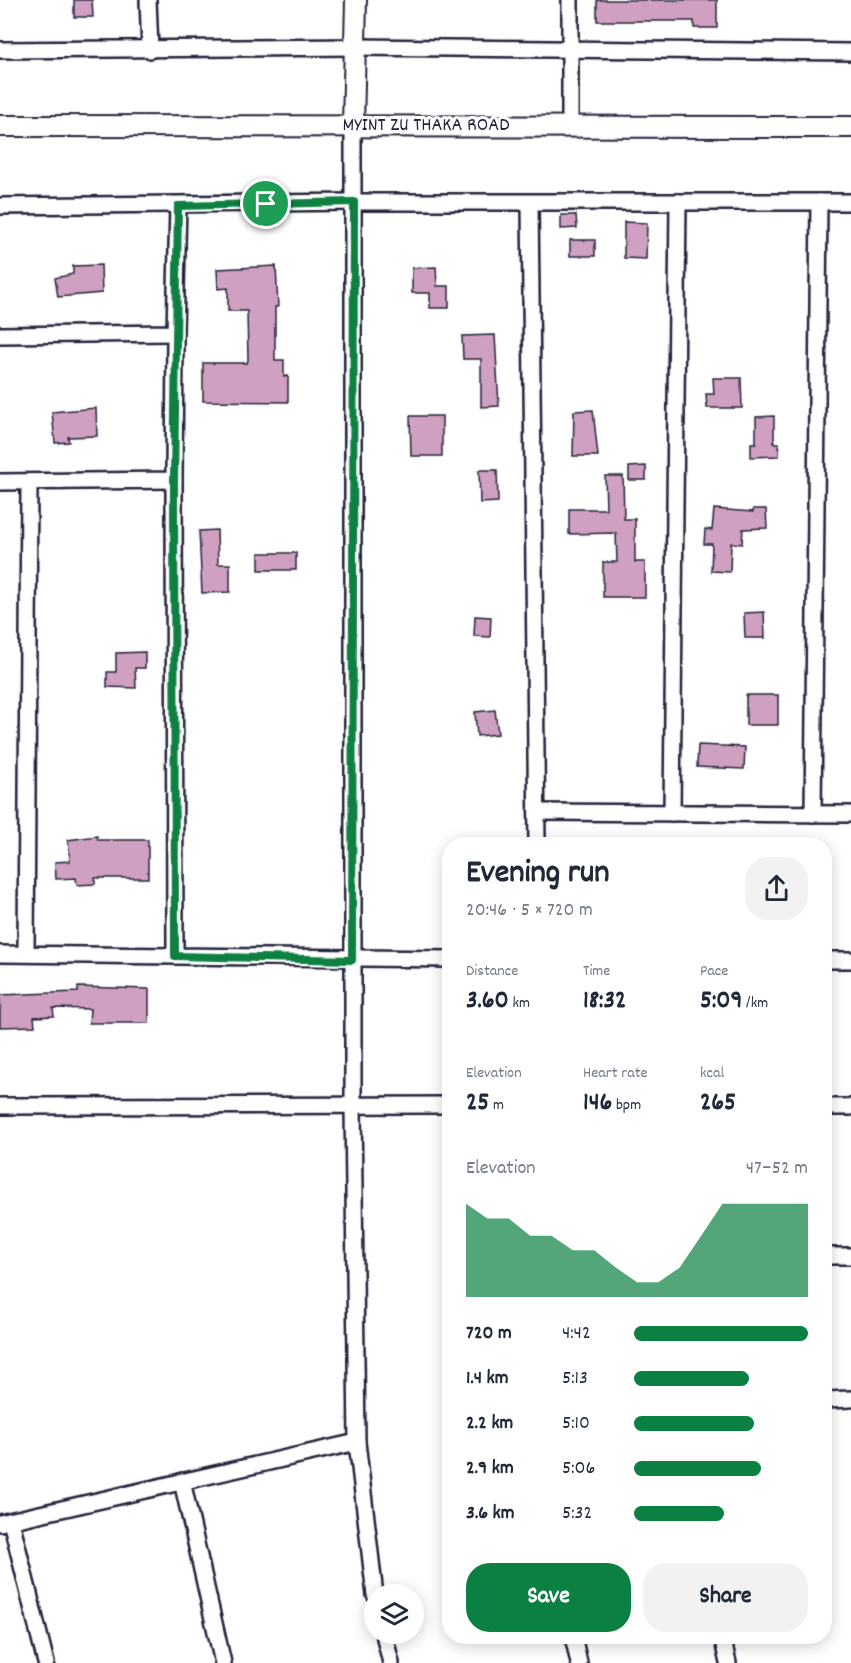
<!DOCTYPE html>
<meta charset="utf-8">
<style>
:root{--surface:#fff;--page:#f2f2f3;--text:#1f2937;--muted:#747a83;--accent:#0b8043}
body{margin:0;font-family:Dekko,sans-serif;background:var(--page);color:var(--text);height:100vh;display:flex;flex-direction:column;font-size:22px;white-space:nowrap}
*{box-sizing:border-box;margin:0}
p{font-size:20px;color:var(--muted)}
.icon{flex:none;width:33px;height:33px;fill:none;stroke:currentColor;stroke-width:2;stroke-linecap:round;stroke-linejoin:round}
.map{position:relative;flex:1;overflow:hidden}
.panel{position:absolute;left:442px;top:837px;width:390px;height:807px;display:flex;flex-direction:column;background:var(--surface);border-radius:24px;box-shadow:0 3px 15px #0003}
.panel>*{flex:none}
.buttons{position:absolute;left:364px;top:1584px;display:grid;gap:12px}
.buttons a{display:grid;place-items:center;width:60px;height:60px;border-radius:50%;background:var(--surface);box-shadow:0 3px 15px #0003;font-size:30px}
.pin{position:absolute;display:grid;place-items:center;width:51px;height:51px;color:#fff;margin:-26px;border:3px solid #fff;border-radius:50%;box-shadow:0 2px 6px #0007}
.round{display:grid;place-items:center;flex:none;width:63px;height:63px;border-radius:24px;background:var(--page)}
.headline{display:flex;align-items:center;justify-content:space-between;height:102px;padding:0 24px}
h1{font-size:33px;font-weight:800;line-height:45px}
.figures{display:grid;grid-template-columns:repeat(3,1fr);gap:9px;height:102px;padding:6px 24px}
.figures div{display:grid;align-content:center}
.figures b{font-size:26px;font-weight:800}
.figures small{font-size:16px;font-weight:400}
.figures p{font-size:16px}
.chart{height:168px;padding:12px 24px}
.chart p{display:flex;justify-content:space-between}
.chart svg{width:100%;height:108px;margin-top:6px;fill:var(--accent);opacity:.7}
.action{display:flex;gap:12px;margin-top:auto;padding:12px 24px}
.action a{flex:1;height:69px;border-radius:24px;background:var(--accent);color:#fff;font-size:24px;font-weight:800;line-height:69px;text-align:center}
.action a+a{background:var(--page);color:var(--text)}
ul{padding:0 24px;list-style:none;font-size:20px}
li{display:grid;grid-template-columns:96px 72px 1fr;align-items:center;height:45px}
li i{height:15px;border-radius:8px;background:var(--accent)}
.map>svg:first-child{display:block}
.building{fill:#d0a0c0;stroke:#22223b;stroke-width:1.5}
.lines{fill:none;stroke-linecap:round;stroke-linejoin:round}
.minor-casing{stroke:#22223b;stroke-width:20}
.tertiary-casing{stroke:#22223b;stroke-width:24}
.minor{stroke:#fff;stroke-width:15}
.tertiary{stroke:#fff;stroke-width:20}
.route-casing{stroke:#fff;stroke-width:12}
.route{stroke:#0b8043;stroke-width:8}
.labels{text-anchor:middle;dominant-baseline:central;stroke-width:6;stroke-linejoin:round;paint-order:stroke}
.street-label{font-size:20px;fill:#22223b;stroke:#fff}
</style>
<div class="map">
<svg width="851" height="1663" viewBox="0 0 851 1663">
<rect width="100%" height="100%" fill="#fff"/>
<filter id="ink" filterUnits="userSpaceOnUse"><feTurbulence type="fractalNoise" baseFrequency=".0167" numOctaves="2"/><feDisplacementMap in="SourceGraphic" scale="12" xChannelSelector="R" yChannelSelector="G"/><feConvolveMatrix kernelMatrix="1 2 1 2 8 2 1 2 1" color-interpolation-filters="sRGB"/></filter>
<g filter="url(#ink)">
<!-- building -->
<g class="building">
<path d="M74,0H92L93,17H74Z"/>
<path d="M597,0H717V28H694V21H597Z"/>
<path d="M561,215H576L577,228L561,229Z"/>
<path d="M624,222L647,223L646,259L624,258Z"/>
<rect x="570" y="240" width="25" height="16"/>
<path d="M101,265L102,293L58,297L55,278L73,274V266Z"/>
<path d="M276,266L278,307H275V360H284V377L288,376V402L203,401V363H247L248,360L247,311H228V288L218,289L217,269Z"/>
<path d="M436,267L437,286H449V308H430V293H412V268Z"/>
<path d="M495,335L499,406L481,407V359H463L462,336Z"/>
<path d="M713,378H741L742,408H707L706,394H714Z"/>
<path d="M96,408L97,436L68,437L69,442L55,443L52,412Z"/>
<path d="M593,410L598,456H573L574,411Z"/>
<path d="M410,416H442V456H411Z"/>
<path d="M774,416V443H779V456L751,457V443H756V417Z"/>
<path d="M646,466V480H629V467Z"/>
<path d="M479,470H497L498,502L480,503Z"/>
<path d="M605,476H623L624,519H635V562H645V597H603V562H617L616,533L569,534V509H606Z"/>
<path d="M714,509L753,512V509H766L767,528L743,529L742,544L731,543L730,572L711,571L712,544H704L705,529L712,530Z"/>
<path d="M217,530L218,564H230V592L202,593L199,531Z"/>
<rect x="259" y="553" width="37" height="17"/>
<path d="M764,612L765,638H745L744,613Z"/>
<path d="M475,616L491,617L490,637L474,636Z"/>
<path d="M145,652V668H135L136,688L107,687V672H116V653Z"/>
<rect x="746" y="695" width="32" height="30"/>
<path d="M495,710L498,734L477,736L475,712Z"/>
<path d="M698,745L745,747L744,769L697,767Z"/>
<path d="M97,836L98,840H148V878H95V884L77,885L76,878L56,879L55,862L70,861L68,840Z"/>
<path d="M78,987L149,989V1023H89L90,1009L53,1008L54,1016L34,1017L35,1026L0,1027V995L78,992Z"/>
</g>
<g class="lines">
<!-- minor casing -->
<g class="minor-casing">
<g id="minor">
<path d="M148,0L150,50"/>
<path d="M570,0V127"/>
<path d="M0,50L355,47L851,52"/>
<path d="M353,125V1106L357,1442L375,1595"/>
<path d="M530,203L537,844"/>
<path d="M0,206L354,202H851"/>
<path d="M0,335L175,333L178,205"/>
<path d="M174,480L175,956L450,959"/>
<path d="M0,482L174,480L175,333"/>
<path d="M537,812L851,814"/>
<path d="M672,813L678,202"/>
<path d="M813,814L819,202"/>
<path d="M26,953L29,483"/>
<path d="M0,954L175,956"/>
<path d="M825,960H851"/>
<path d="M0,1106L450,1105"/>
<path d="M825,1107H851"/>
<path d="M825,1256H851"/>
<path d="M825,1400L851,1399"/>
<path d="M182,1481L223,1663"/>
<path d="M11,1521L46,1663"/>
<path d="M0,1523L357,1442"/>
<path d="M384,1634L391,1663"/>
<path d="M573,1636L579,1663"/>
<path d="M722,1636L728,1663"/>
</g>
</g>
<!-- tertiary casing -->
<g class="tertiary-casing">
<g id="tertiary">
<path d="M353,125L356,0"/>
<path d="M0,126L851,127"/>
</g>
</g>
<!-- minor -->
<use href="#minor" class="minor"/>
<!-- tertiary -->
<use href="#tertiary" class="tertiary"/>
</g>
</g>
<g class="lines" filter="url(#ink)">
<!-- route casing -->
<g class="route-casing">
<path id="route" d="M354,202L352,960L175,956L174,480L178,206Z"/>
</g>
<!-- route -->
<use href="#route" class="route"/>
</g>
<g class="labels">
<!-- street labels -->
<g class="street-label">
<text x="426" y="126">MYINT ZU THAKA ROAD</text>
</g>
</g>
</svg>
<div class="buttons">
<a><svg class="icon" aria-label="layers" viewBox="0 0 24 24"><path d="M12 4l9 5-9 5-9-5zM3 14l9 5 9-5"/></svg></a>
</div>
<div class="pin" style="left:266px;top:204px;background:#1e9e55"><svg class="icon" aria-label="arrive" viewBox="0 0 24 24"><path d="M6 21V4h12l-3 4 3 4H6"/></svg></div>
<section class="panel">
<div class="headline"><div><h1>Evening run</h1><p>20:46 · 5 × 720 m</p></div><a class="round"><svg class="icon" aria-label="share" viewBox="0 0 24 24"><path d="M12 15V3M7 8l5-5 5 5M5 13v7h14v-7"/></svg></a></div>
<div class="figures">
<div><p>Distance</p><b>3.60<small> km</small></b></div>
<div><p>Time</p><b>18:32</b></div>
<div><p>Pace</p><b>5:09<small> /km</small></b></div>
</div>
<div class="figures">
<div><p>Elevation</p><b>25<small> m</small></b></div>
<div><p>Heart rate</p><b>146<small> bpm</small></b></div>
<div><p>kcal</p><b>265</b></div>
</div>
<div class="chart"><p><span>Elevation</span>47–52 m</p>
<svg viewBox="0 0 160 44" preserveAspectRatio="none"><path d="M0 44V6L10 12L20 12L30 19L40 19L50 25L60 25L70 32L80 38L90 38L100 32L110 19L120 6L130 6L140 6L150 6L160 6V44z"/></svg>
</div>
<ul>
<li><b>720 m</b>4:42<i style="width:100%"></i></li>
<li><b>1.4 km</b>5:13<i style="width:66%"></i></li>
<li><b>2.2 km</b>5:10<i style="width:69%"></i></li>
<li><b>2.9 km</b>5:06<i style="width:73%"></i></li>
<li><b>3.6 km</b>5:32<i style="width:52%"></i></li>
</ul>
<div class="action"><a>Save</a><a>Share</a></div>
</section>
</div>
